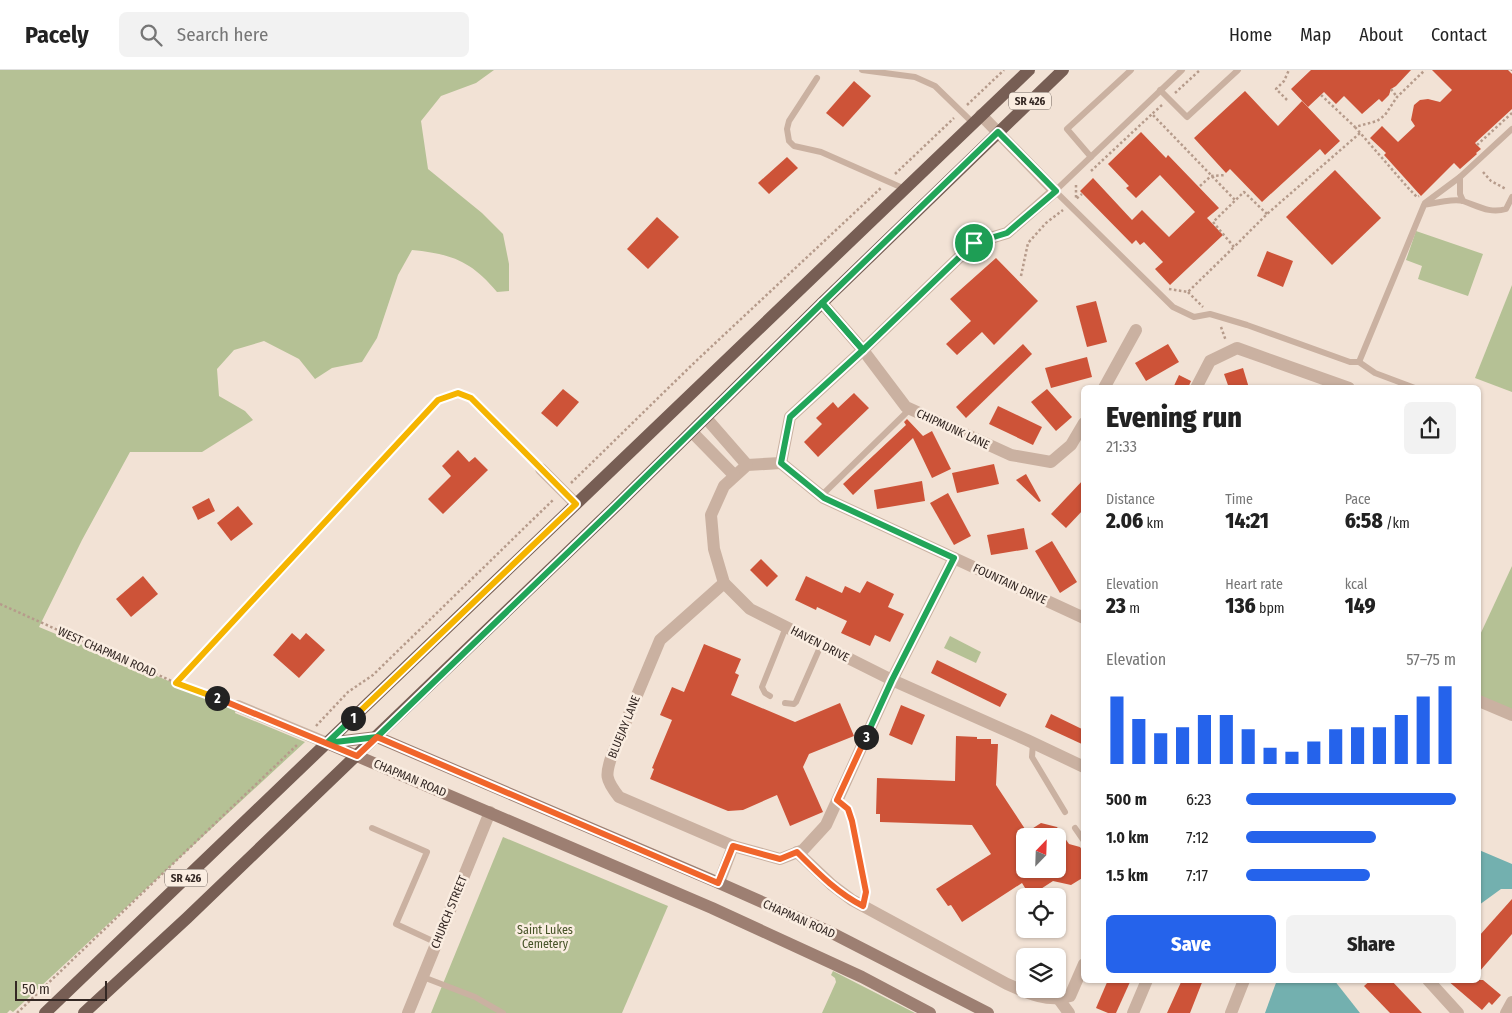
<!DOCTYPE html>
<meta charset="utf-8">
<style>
:root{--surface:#fff;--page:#f2f2f2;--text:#222;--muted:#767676;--line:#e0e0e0;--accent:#2563eb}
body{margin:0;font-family:"Fira Sans Condensed",sans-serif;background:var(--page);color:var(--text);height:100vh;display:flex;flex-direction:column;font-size:19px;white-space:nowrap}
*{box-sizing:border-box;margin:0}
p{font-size:16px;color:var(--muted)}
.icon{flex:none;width:28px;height:28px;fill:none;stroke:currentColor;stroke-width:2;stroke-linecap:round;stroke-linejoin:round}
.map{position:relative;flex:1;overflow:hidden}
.side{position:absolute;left:1081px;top:315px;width:400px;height:598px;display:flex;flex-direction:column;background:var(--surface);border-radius:8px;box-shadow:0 1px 4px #0004}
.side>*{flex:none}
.needle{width:32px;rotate:23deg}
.tools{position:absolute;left:1016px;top:758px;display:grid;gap:10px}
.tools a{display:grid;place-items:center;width:50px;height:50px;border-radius:8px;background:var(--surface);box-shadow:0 1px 4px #0004;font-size:25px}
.scale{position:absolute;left:15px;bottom:12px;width:92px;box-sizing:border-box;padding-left:5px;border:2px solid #342824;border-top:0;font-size:14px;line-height:18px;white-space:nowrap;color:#342824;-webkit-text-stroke:4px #faede1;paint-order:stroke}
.pin{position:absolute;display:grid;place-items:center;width:42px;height:42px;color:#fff;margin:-21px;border:2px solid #fff;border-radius:50%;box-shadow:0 1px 5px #0007}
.km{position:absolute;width:25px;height:25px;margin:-12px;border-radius:50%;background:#222;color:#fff;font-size:14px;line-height:25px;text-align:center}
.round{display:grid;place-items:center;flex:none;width:52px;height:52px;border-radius:8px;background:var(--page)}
.summary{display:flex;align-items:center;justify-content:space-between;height:85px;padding:0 25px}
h1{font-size:28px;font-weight:800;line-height:38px}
.stats{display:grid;grid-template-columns:repeat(3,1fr);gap:8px;height:85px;padding:5px 25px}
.stats div{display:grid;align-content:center}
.stats b{font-size:21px;font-weight:800}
.stats small{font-size:14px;font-weight:400}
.stats p{font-size:14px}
.chart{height:140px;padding:10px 25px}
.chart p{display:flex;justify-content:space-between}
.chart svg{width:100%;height:90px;margin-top:5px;stroke:var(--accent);stroke-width:6}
.primary-button{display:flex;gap:10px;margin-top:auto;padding:10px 25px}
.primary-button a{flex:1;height:58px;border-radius:8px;background:var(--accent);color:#fff;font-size:20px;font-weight:800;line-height:58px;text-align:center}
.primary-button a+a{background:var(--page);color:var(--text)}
ul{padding:0 25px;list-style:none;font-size:16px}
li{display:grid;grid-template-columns:80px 60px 1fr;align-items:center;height:38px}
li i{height:12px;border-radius:6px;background:var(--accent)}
header{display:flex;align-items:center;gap:30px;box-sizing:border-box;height:70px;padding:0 25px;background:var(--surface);border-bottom:1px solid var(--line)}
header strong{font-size:24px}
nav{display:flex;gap:28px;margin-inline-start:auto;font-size:18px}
.search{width:350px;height:45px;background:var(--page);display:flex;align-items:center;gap:12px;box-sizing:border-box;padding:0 18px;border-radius:8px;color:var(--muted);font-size:19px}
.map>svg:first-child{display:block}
.green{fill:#b5c195}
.water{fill:#73b0af}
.building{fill:#cd5338;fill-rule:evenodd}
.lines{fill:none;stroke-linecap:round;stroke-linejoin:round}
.path{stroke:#b69b8b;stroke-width:2.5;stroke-dasharray:2.5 2.5;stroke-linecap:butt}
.lane{stroke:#cab1a1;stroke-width:6}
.street{stroke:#cab1a1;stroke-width:12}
.secondary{stroke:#9d7f72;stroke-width:12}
.primary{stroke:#775e54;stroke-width:12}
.split-1-casing{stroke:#fff;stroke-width:10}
.split-2-casing{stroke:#fff;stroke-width:10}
.split-3-casing{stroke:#fff;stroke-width:10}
.split-4-casing{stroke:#fff;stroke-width:10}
.split-1{stroke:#22a559;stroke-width:6}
.split-2{stroke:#f5b400;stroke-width:6}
.split-3{stroke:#f0652b;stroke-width:6}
.split-4{stroke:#22a559;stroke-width:6}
.labels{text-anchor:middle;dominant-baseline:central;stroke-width:5;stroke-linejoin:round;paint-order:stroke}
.shield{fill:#faede1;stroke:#6f635d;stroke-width:1}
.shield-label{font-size:11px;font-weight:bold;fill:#342824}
.street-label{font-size:12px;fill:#342824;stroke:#faede1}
.park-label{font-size:12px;fill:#465327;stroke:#faede1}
</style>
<header>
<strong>Pacely</strong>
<div class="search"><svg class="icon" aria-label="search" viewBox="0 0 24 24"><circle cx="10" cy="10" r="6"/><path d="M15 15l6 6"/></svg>Search here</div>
<nav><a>Home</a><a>Map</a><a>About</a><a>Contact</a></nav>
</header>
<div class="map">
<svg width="1512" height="943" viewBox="0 0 1512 943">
<rect width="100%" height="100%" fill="#f2e2d5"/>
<!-- green -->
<g class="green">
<path d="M0,0H494L476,13L441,26L421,51L428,99L482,143L503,164L509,194V221L497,222C471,191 452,184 412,180L398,205L377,268L362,292L332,298L315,309L299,289L264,271L234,280L217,299L219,326L245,341L253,350L202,382H130L82,470L39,557L236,639L235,643L305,672L13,942L10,940L7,943H0Z"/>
<path d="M1416,161L1483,184L1468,226L1418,209L1422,196L1406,190Z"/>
<path d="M1512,215V322L1475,308Z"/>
<path d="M1512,496V641L1479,628V567Z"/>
<path d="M950,566L981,582L976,593L944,578Z"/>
<path d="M503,767L668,836L622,943H431Z"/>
<path d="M833,901L915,943H822L836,912L835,908L831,905Z"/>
</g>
<!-- water -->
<g class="water">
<path d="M1479,780L1512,794V819H1501L1479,835Z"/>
<path d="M1277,910H1334L1360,943H1265Z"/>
</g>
<!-- building -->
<g class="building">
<path d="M1311,0H1411L1396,16L1391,19L1389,25L1382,32L1379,29L1362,44L1344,26L1336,34L1324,22L1308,37L1291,19Z"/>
<path d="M1432,0H1508L1512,4V39L1475,73L1481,79L1476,83L1477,84L1460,99L1454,93L1421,126L1384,85L1386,83L1370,68L1382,56L1398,72L1415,56L1411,50L1414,35L1420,30L1428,29L1440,32L1452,20Z"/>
<path d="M854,11L871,26L843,57L826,43Z"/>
<path d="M1245,21L1278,56L1302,31L1340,71L1325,85L1320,79L1262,132L1230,99L1226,103L1194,68Z"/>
<path d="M1141,62L1166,88L1168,85L1219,138L1207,148L1223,165L1170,215L1155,199L1163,192L1144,172L1140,175L1136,170L1132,174L1080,121L1093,108L1132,150L1142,140L1169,167L1195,142L1160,105L1136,128L1126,118L1129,116L1108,94Z"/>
<path d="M787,87L798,98L769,124L758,113Z"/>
<path d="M1335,100L1381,148L1332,195L1286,147Z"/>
<path d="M657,147L679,167L648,199L627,179Z"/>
<path d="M1267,181L1293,191L1283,217L1257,206Z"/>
<path d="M996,188L1038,231L994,275L982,262L957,285L946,274L971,251L950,229Z"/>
<path d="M1096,231L1107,272L1087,277L1076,236Z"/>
<path d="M1023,274L1032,284L966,348L956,337Z"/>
<path d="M1168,274L1179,292L1146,311L1135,293Z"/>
<path d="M1087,287L1092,307L1051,318L1045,298Z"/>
<path d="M1243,298L1249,318H1229L1224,304Z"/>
<path d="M1179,305L1191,311L1188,318H1173Z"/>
<path d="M563,319L579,332L557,357L541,343Z"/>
<path d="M1047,319L1072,347L1056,361L1031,332Z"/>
<path d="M854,323L869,338L818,387L804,372L822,354L816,348L833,332L838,338Z"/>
<path d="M998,336L1042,357L1033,375L989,354Z"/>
<path d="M907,349L923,366L932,361L951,399L932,408L913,368L853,425L843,414L906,355L904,352Z"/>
<path d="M458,380L469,392L475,387L488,400L443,444L428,429L451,406L442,396Z"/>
<path d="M994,394L999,414L957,423L952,403Z"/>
<path d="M1026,404L1041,431L1039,432L1016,410Z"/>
<path d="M1084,409V439L1066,458L1051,444Z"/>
<path d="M922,411L925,431L877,439L874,420Z"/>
<path d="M948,423L971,466L954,475L930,433Z"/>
<path d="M209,428L215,441L198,450L192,437Z"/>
<path d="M238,436L253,454L231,471L217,453Z"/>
<path d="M1024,458L1028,479L991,485L987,465Z"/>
<path d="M1052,471L1077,512L1060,523L1035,481Z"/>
<path d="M761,489L778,506L767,517L750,500Z"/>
<path d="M143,506L158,524L131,547L116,529Z"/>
<path d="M806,506L842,523L845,516L860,523L867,511L894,524L888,537L904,544L890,572L875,565L870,576L841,563L847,551L817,537L816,540L795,530Z"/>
<path d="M292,563L300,570L306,563L325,580L299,608L273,585Z"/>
<path d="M704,574L741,589L735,603L739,605L731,625L795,652L840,633L854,666L809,684L803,697L823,742L790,756L777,725L743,740L728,741L650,709L654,699L652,698L672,650L660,645L672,617L684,622Z"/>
<path d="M937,590L1007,624L1000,637L931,603Z"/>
<path d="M901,635L925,645L912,675L889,665Z"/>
<path d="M1051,644L1084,660V675L1045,657Z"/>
<path d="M956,666L977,667V669H991V674H998L996,715L1027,762L1041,753L1057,757L1069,774L1080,777L1084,783V807L1071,815L1053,811L1030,826L1022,813L962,852L951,835L948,836L936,819L991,784L972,755L880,752V744H876L877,708L955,711ZM1025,766H1058V799H1025Z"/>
<path d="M1512,829V864L1479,902V866Z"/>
<path d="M1108,910H1124L1130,912L1116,943H1108L1096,938Z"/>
<path d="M1182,910H1203L1190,943H1167Z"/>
<path d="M1371,910H1391L1422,943H1390L1364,916Z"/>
<path d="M1447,910H1483L1501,925L1492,935L1489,932L1482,940Z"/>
</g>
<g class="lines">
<!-- path -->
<g class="path">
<path d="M1512,0V1"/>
<path d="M1391,19L1397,27"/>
<path d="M1175,23L1200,0"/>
<path d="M1321,25L1355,57L1377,51L1385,45L1397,27L1425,0"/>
<path d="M1287,30L1276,19L1284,11L1289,0"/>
<path d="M967,35L1004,0"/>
<path d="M1162,35L1152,44L1235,130"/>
<path d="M1355,57L1410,120L1417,127L1419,126"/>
<path d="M1477,75L1512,43"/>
<path d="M1091,101L1152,44"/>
<path d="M1483,102L1491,111L1506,119"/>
<path d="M895,104L954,48"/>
<path d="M1076,115V129L1082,124"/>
<path d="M1200,116L1211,106L1226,105"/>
<path d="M1267,144L1244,122L1213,152L1234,177L1267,144L1360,63"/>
<path d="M1021,206L1028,173L1046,153L1063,140"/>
<path d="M1169,219L1188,222L1234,177"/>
<path d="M1188,222L1203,237"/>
<path d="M1221,257L1226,271"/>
<path d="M571,413L695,292L882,117"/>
<path d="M0,534L176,613L227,632"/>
<path d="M176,613L438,330L458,323L471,328L534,392"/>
<path d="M316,656L348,622L373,605L554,429"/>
<path d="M17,943L298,674"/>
</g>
<!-- lane -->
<g class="lane">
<path d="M862,0L915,7L935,16L973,53"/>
<path d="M1182,0L1055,121L1173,237L1194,247L1210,244L1247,255L1350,292H1359L1424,135C1434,133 1454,128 1463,131C1478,136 1490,144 1506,139L1512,127"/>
<path d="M817,8L789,51L787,59L789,71L794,76L821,82L905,119"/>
<path d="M1160,20L1187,47L1238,0"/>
<path d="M1091,87L1067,59L1131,0"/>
<path d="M1463,131L1460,124V107L1512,59"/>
<path d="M1425,133L1460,107"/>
<path d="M1359,292L1375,303L1415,318"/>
<path d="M821,426L910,339"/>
<path d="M770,626L765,623L762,617L786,557"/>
<path d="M785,633L794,634L796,632L821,575"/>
<path d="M1033,673L1032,687L1065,742"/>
<path d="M837,730L848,739L852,751L866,822L863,836"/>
<path d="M372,758L427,782L396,854L437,873"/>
<path d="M1075,758L1084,771"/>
<path d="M423,907L475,927L503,943"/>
</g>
<!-- street -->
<g class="street">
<path d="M981,45L1055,121L1007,163L974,173L863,280L790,347L781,393L747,395L724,416L711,445L714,479L724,513L750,539L892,610L1027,670L1084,697"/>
<path d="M822,233L863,280L906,337L1011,385L1051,392L1071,375L1084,353"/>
<path d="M1104,318L1136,260"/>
<path d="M1196,318L1210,291L1237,278L1349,318"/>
<path d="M706,348L747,395"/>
<path d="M692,362L734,405"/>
<path d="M781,393L824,428L1084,548"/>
<path d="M541,399L576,434"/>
<path d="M1479,631L1512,645"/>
<path d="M238,636L327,673"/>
<path d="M733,776L780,789L803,780L826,755L892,610L954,488"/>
<path d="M797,782L832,815L852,830L1007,914C1027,923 1048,933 1070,926L1084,894"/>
<path d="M719,813L733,776L619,727C605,709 605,705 612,685L660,570L724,513"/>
<path d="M1428,910L1458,943"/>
<path d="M1058,928L1069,943"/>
<path d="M408,943L490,742"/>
<path d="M1133,943L1147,910"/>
<path d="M1231,943L1244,910"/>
<path d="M1506,943L1512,932"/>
</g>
<!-- secondary -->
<g class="secondary">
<path d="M327,673L377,667L719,813L830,862L988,943"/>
<path d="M329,674L712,838L862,907L930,943"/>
</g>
<!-- primary -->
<g class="primary">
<path d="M45,943L1029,0"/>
<path d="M84,943L187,848L615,437L822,233L1063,0"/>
</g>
</g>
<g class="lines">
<!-- split-1 casing -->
<g class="split-1-casing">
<path id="split-1" d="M353,648L327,673L377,667L615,437L822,233L863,280L974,173"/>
</g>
<!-- split-2 casing -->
<g class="split-2-casing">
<path id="split-2" d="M217,628L176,613L438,330L458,323L471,328L576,434L353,648"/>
</g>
<!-- split-3 casing -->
<g class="split-3-casing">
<path id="split-3" d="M217,628L357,686L377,667L718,813L733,776L780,789L797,782C817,802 837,823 863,836L866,822L852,751L848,739L837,730L866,667"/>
</g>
<!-- split-4 casing -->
<g class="split-4-casing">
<path id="split-4" d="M866,667L892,610L954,488L824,428L781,393L790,347L863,280L822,233L998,62L1056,121L1007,163L974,173"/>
</g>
<!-- split-1 -->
<use href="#split-1" class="split-1"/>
<!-- split-2 -->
<use href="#split-2" class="split-2"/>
<!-- split-3 -->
<use href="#split-3" class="split-3"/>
<!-- split-4 -->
<use href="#split-4" class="split-4"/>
</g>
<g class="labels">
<!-- shield labels -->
<g class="shield">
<rect x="1009" y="22.5" width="42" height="17" rx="4"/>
<rect x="165" y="799.5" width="42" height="17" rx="4"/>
</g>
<g class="shield-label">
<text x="1030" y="31">SR 426</text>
<text x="186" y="808">SR 426</text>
</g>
<!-- street labels -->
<g class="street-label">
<text transform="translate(953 359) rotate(25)">CHIPMUNK LANE</text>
<text transform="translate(1010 514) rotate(25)">FOUNTAIN DRIVE</text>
<text transform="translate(820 574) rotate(27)">HAVEN DRIVE</text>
<text transform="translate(107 582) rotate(24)">WEST CHAPMAN ROAD</text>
<text transform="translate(624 657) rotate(-68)">BLUEJAY LANE</text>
<text transform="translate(410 708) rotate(23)">CHAPMAN ROAD</text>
<text transform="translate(449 842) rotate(-68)">CHURCH STREET</text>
<text transform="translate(799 849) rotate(24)">CHAPMAN ROAD</text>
</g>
<!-- park labels -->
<g class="park-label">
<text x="545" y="860">Saint Lukes<tspan x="545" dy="14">Cemetery</tspan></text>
</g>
</g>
</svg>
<div class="tools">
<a><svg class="needle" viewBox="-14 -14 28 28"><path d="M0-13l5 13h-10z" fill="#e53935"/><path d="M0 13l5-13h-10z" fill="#767676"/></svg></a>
<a><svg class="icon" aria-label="locate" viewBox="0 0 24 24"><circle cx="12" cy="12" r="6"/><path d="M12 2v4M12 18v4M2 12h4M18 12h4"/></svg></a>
<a><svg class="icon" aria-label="layers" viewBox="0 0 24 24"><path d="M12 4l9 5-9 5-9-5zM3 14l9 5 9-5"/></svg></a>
</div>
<div class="scale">50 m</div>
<div class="pin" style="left:974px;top:173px;background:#1e9e55"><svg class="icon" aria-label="arrive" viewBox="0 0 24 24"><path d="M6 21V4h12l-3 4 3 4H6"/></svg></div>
<b class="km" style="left:353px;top:648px">1</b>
<b class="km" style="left:217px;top:628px">2</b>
<b class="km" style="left:866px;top:667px">3</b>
<section class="side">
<div class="summary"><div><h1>Evening run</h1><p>21:33</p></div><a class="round"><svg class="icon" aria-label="share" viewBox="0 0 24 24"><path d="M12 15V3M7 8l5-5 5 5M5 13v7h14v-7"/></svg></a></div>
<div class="stats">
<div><p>Distance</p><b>2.06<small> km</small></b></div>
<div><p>Time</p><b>14:21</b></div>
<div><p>Pace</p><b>6:58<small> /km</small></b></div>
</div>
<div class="stats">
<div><p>Elevation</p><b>23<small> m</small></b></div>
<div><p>Heart rate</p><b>136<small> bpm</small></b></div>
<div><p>kcal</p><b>149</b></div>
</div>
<div class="chart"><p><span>Elevation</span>57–75 m</p>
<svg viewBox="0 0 160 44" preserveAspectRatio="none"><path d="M5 44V11M15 44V22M25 44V29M35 44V26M45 44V20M55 44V20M65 44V27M75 44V36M85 44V38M95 44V33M105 44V27M115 44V26M125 44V26M135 44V20M145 44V11M155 44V6"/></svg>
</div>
<ul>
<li><b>500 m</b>6:23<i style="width:100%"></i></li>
<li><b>1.0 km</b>7:12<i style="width:62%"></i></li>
<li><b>1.5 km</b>7:17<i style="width:59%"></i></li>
</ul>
<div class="primary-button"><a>Save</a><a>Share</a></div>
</section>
</div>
